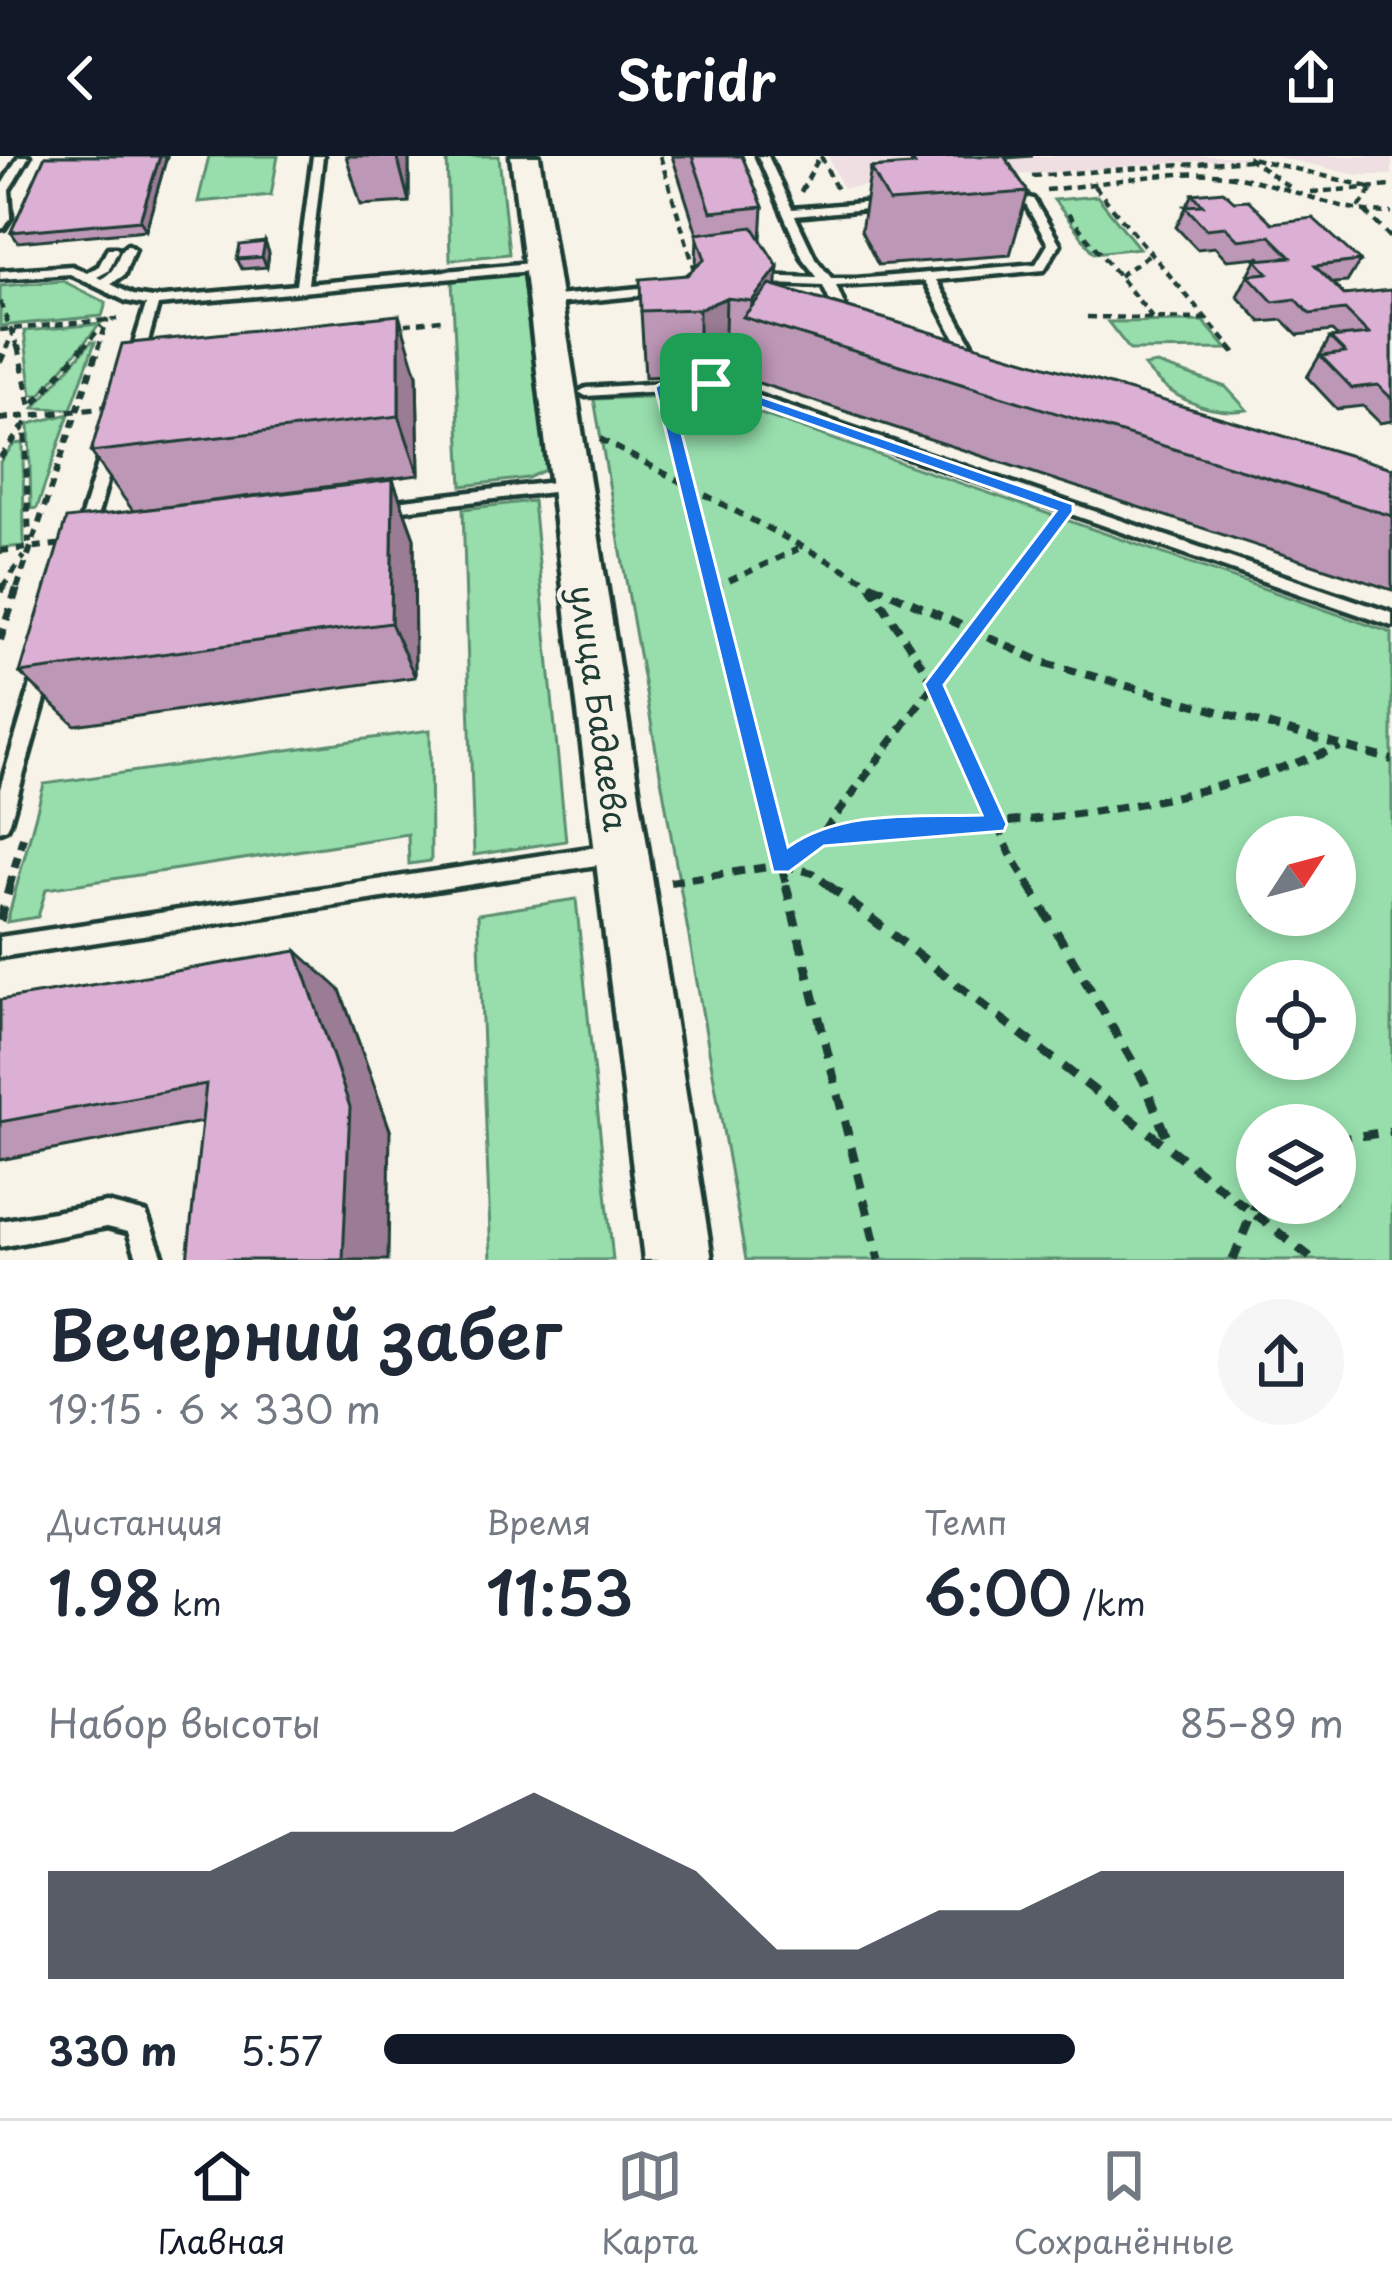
<!DOCTYPE html>
<html lang="ru">
<meta charset="utf-8">
<style>
:root{--surface:#fff;--page:#f6f6f7;--text:#1f2937;--muted:#747a83;--line:#e0e1e3;--accent:#111827}
body{margin:0;font-family:"Playpen Sans",sans-serif;background:var(--page);color:var(--text);height:100vh;display:flex;flex-direction:column;font-size:45px;white-space:nowrap}
*{box-sizing:border-box;margin:0}
p{font-size:39px;color:var(--muted)}
.icon{flex:none;width:66px;height:66px;fill:none;stroke:currentColor;stroke-width:2;stroke-linecap:round;stroke-linejoin:round}
.map{position:relative;height:1104px;overflow:hidden}
.drawer{display:flex;flex-direction:column;background:var(--surface);flex:1}
.drawer>*{flex:none}
.needle{width:78px;rotate:54deg}
.tools{position:absolute;left:1236px;top:660px;display:grid;gap:24px}
.tools a{display:grid;place-items:center;width:120px;height:120px;border-radius:50%;background:var(--surface);box-shadow:0 6px 18px #0003;font-size:60px}
.pin{position:absolute;display:grid;place-items:center;width:102px;height:102px;color:#fff;margin:-51px;border-radius:24px;box-shadow:0 6px 18px #0006}
.round{display:grid;place-items:center;flex:none;width:126px;height:126px;border-radius:63px;background:var(--page)}
.head{display:flex;align-items:center;justify-content:space-between;height:204px;padding:0 48px}
h1{font-size:66px;font-weight:600;line-height:90px}
.figures{display:grid;grid-template-columns:repeat(3,1fr);gap:18px;height:204px;padding:12px 48px}
.figures div{display:grid;align-content:center}
.figures b{font-size:60px;font-weight:600}
.figures small{font-size:33px;font-weight:400}
.figures p{font-size:33px}
.chart{height:336px;padding:24px 48px}
.chart p{display:flex;justify-content:space-between}
.chart svg{width:100%;height:216px;margin-top:12px;fill:var(--accent);opacity:.7}
ul{padding:0 48px;list-style:none;font-size:39px}
li{display:grid;grid-template-columns:192px 144px 1fr;align-items:center;height:90px}
li i{height:30px;border-radius:15px;background:var(--accent)}
header{display:flex;justify-content:space-between;align-items:center;height:156px;padding:0 48px;background:var(--accent);color:#fff;font-size:54px;font-weight:600}
.menu{display:flex;justify-content:space-around;align-items:center;height:168px;border-top:3px solid var(--line);background:var(--surface);font-size:33px;color:var(--muted)}
.menu a{display:grid;justify-items:center;gap:6px}
.menu .current{color:var(--accent)}
.map>svg:first-child{display:block}
.built{fill:#efdfe2}
.green{fill:#97deac;stroke:#5b8e70;stroke-width:3;fill-rule:evenodd}
.lines{fill:none;stroke-linecap:round;stroke-linejoin:round}
.lane-casing{stroke:#1f3d34;stroke-width:9}
.secondary-casing{stroke:#1f3d34;stroke-width:9}
.path-far3{stroke:#1f3d34;stroke-width:4.5;stroke-dasharray:8 6;stroke-linecap:butt}
.path-far2{stroke:#1f3d34;stroke-width:6;stroke-dasharray:9 8;stroke-linecap:butt}
.path-far1{stroke:#1f3d34;stroke-width:8;stroke-dasharray:12 9;stroke-linecap:butt}
.path{stroke:#1f3d34;stroke-width:9;stroke-dasharray:15 12;stroke-linecap:butt}
.lane{fill:#f7f3e8;fill-rule:evenodd}
.secondary{fill:#f7f3e8;fill-rule:evenodd}
.wall{fill:#bd97b6;stroke:#1f3d34;stroke-width:3}
.shaded-wall{fill:#9a7b94;stroke:#1f3d34;stroke-width:3}
.building{fill:#dcb0d4;stroke:#1f3d34;stroke-width:3}
.route{fill:#1a73e8;stroke:#fff;stroke-width:3;fill-rule:evenodd}
.labels{text-anchor:middle;dominant-baseline:central;stroke-width:9;stroke-linejoin:round;paint-order:stroke}
.street-label{font-size:33px;fill:#1f3d34;stroke:#f7f3e8}
</style>
<header><svg class="icon" aria-label="back" viewBox="0 0 24 24"><path d="M15 5l-7 7 7 7"/></svg>Stridr<svg class="icon" aria-label="share" viewBox="0 0 24 24"><path d="M12 15V3M7 8l5-5 5 5M5 13v7h14v-7"/></svg></header>
<div class="map">
<svg width="1392" height="1104" viewBox="0 0 1392 1104">
<rect width="100%" height="100%" fill="#f7f3e8"/>
<filter id="ink" filterUnits="userSpaceOnUse"><feTurbulence type="fractalNoise" baseFrequency=".00833" numOctaves="2"/><feDisplacementMap in="SourceGraphic" scale="24" xChannelSelector="R" yChannelSelector="G"/><feConvolveMatrix kernelMatrix="1 2 1 2 8 2 1 2 1" color-interpolation-filters="sRGB"/></filter>
<g filter="url(#ink)">
<!-- built -->
<g class="built">
<path d="M828,0H1263L843,32Z"/>
<path d="M1273,0H1392V19H1357Z"/>
</g>
<!-- green -->
<g class="green">
<path d="M209,0H278L271,39L198,46Z"/>
<path d="M447,0H499L509,98L450,104Z"/>
<path d="M1097,40L1139,92L1094,97L1054,44Z"/>
<path d="M522,117L547,313L528,322L462,330L452,124Z"/>
<path d="M63,125L106,147L102,160L0,170V130Z"/>
<path d="M1203,165L1227,193L1130,194L1108,166Z"/>
<path d="M100,168L40,239H32L24,175Z"/>
<path d="M91,186H95L71,253L34,252Z"/>
<path d="M1157,208L1226,231L1247,254C1207,260 1169,241 1144,210Z"/>
<path d="M706,239L1392,477V1104H746L594,243ZM1257,681H1335V759H1257ZM1257,825H1335V903H1257ZM1257,969H1335V1047H1257Z"/>
<path d="M69,258L37,352L31,353L29,268Z"/>
<path d="M23,287L24,390L0,392V306L14,288Z"/>
<path d="M533,345L566,685L474,699L463,353Z"/>
<path d="M430,574L431,705L409,708L408,678L46,733L38,761L7,766L44,628Z"/>
<path d="M576,743L613,1104H491L478,758Z"/>
</g>
<g class="lines">
<!-- lane casing -->
<g class="lane-casing">
<g id="lane">
<path d="M19,0H29L9,34L11,61L4,72L0,73V32Z"/>
<path d="M313,0H323L308,128L541,106L547,110L541,114L158,149L142,207L135,211L128,207L146,149L126,145L70,118L0,123V115L72,110L87,117L99,110L108,92H116L118,94L108,115L97,121L101,123C122,112 114,97 128,89L134,93L124,119L111,128L133,139L153,142L296,129Z"/>
<path d="M758,0H768L792,53L886,45L892,48L886,51L795,60L815,102L832,123H856L1036,108L1048,88L1025,47L999,40L998,38L1003,35L1033,43L1060,88L1044,114L936,124L978,199L972,212H962L960,209L964,199L925,125L836,130L853,170L847,174L841,170L823,130L750,127L748,124L754,120L818,122L803,103Z"/>
<path d="M660,130L666,134L664,137L546,149L540,145L546,141Z"/>
<path d="M711,224L1392,457V470L710,232L586,240L579,236L586,232Z"/>
<path d="M110,286L117,291L92,379L84,385L76,379L103,291Z"/>
<path d="M571,324L578,329L576,333L379,357L371,352L379,347Z"/>
<path d="M44,508L50,510L53,515L10,666L7,672L0,675V633L35,515L38,510Z"/>
<path d="M616,688L623,691L626,697L623,703L616,706L0,801V781Z"/>
<path d="M107,1047L146,1057L164,1104H138L128,1076L107,1071L0,1091V1065Z"/>
</g>
</g>
<!-- secondary casing -->
<g class="secondary-casing">
<path id="secondary" d="M511,0H539L712,1104H644Z"/>
</g>
<!-- path-far3 -->
<g class="path-far3">
<path d="M660,0L696,117"/>
<path d="M821,0L837,34"/>
<path d="M1032,20L1250,4"/>
<path d="M1094,30L1232,193"/>
<path d="M1288,30L1247,1L1373,32L1360,50L1392,83"/>
<path d="M1046,34C1098,29 1161,15 1212,18C1274,21 1331,57 1392,57"/>
<path d="M801,36L820,0"/>
<path d="M1311,36L1392,30"/>
<path d="M1068,58L1153,162"/>
<path d="M1119,120L1151,97"/>
<path d="M0,146L18,193"/>
<path d="M1087,161L1205,163"/>
<path d="M391,170L441,164"/>
<path d="M0,174L118,163"/>
<path d="M6,193L14,174"/>
<path d="M82,193L102,170"/>
<path d="M98,193L108,162"/>
</g>
<!-- path-far2 -->
<g class="path-far2">
<path d="M18,190L31,251L84,190"/>
<path d="M1229,190L1235,197"/>
<path d="M0,206L7,190"/>
<path d="M667,250L712,432"/>
<path d="M0,263L109,251"/>
<path d="M600,283L880,432"/>
<path d="M0,302L25,269L29,387"/>
<path d="M0,395L64,388"/>
<path d="M2,432L24,400"/>
<path d="M17,432L99,190"/>
<path d="M714,432L798,393"/>
<path d="M1006,432L1053,370"/>
</g>
<!-- path-far1 -->
<g class="path-far1">
<path d="M712,429L787,732"/>
<path d="M870,429L934,528L1009,695L1031,732"/>
<path d="M873,429L1042,506L1392,604"/>
<path d="M713,433L721,429"/>
<path d="M0,435L4,429"/>
<path d="M0,484L18,429"/>
<path d="M820,681C879,673 937,673 996,667C1114,657 1229,634 1340,591"/>
<path d="M783,709L813,717L832,732"/>
<path d="M670,726L781,709L820,681L1008,429"/>
<path d="M9,732L23,681"/>
</g>
<!-- path -->
<g class="path">
<path d="M786,729L879,1104"/>
<path d="M828,729L1314,1104"/>
<path d="M1029,729L1144,925L1168,986"/>
<path d="M0,765L10,729"/>
<path d="M1335,984L1392,975"/>
<path d="M1233,1104L1257,1044"/>
</g>
<!-- lane -->
<use href="#lane" class="lane"/>
<!-- secondary -->
<use href="#secondary" class="secondary"/>
</g>
<!-- wall -->
<g class="wall">
<path d="M45,0H167L146,74L18,86L11,76Z"/>
<path d="M346,0H409V46L361,49Z"/>
<path d="M672,0H742L763,51L761,84L777,131L1392,312V434L740,221L741,210L724,208L699,219L645,221L641,155L696,111L697,78Z"/>
<path d="M953,0H1033L1006,2L1028,36L1010,99L878,109L861,75L871,12L911,9L912,3Z"/>
<path d="M1193,38L1234,45L1272,67L1360,105L1347,126L1333,127L1344,139L1392,136V265L1380,267L1363,250L1337,253L1307,221L1330,182H1339L1332,175L1298,179L1283,164L1261,166L1237,140L1256,104H1262L1259,101L1227,104L1215,91L1197,93L1176,71Z"/>
<path d="M265,86L269,97L267,111L242,113L237,103Z"/>
<path d="M417,219L419,319L133,355L91,296Z"/>
<path d="M393,324L414,382L415,521L75,569L20,517Z"/>
<path d="M340,834L390,974L202,966L0,1004V844Z"/>
</g>
<!-- shaded-wall -->
<g class="shaded-wall">
<path d="M160,0H167L146,74L140,64Z"/>
<path d="M397,0H409V46Z"/>
<path d="M265,86L269,97L267,111L262,101Z"/>
<path d="M778,111L774,170L751,163L752,145Z"/>
<path d="M726,142L724,208L699,219V153Z"/>
<path d="M399,159L417,219L419,319L399,260Z"/>
<path d="M393,324L414,382L415,521L391,467Z"/>
<path d="M297,795L340,834L390,974L388,1104H343Z"/>
</g>
<!-- building -->
<g class="building">
<path d="M45,0H160L140,64L11,76Z"/>
<path d="M692,0H742L763,51L711,56Z"/>
<path d="M953,0H1004L1028,36L889,46L871,12L915,9L912,3Z"/>
<path d="M1223,35L1234,45L1248,44L1272,67L1313,62L1360,105L1315,110L1344,139L1390,134L1392,136V243L1378,229L1352,232L1321,200L1345,197L1330,182L1369,178L1345,154L1310,158L1296,143L1273,146L1248,119L1268,117L1256,104L1291,101L1270,80L1238,84L1225,71L1206,73L1185,50L1203,49L1193,38Z"/>
<path d="M753,71L778,111L752,145L726,142L699,153L641,155L640,123L687,119L705,103L696,78Z"/>
<path d="M265,86L262,101L237,103L240,89Z"/>
<path d="M770,129L1392,312V360L743,161Z"/>
<path d="M399,159V260L91,296L122,188Z"/>
<path d="M393,324L391,467L20,517L66,363Z"/>
<path d="M297,795L350,951L343,1104H187L206,928L0,966V844Z"/>
</g>
</g>
<!-- route -->
<path class="route" d="M716,225L1073,348V356L944,529L1007,668L1004,675L824,690L789,716H773L655,231L663,226ZM710,233L1056,355L924,528L982,659C918,661 842,653 788,691L671,235Z"/>
<g class="labels">
<!-- street labels -->
<g class="street-label">
<text transform="translate(601 552) rotate(82)">улица Бадаева</text>
</g>
</g>
</svg>
<div class="tools">
<a><svg class="needle" viewBox="-14 -14 28 28"><path d="M0-13l5 13h-10z" fill="#e53935"/><path d="M0 13l5-13h-10z" fill="#747a83"/></svg></a>
<a><svg class="icon" aria-label="locate" viewBox="0 0 24 24"><circle cx="12" cy="12" r="6"/><path d="M12 2v4M12 18v4M2 12h4M18 12h4"/></svg></a>
<a><svg class="icon" aria-label="layers" viewBox="0 0 24 24"><path d="M12 4l9 5-9 5-9-5zM3 14l9 5 9-5"/></svg></a>
</div>
<div class="pin" style="left:711px;top:228px;background:#1e9e55"><svg class="icon" aria-label="arrive" viewBox="0 0 24 24"><path d="M6 21V4h12l-3 4 3 4H6"/></svg></div>
</div>
<section class="drawer">
<div class="head"><div><h1>Вечерний забег</h1><p>19:15 · 6 × 330 m</p></div><a class="round"><svg class="icon" aria-label="share" viewBox="0 0 24 24"><path d="M12 15V3M7 8l5-5 5 5M5 13v7h14v-7"/></svg></a></div>
<div class="figures">
<div><p>Дистанция</p><b>1.98<small> km</small></b></div>
<div><p>Время</p><b>11:53</b></div>
<div><p>Темп</p><b>6:00<small> /km</small></b></div>
</div>
<div class="chart"><p><span>Набор высоты</span>85–89 m</p>
<svg viewBox="0 0 160 44" preserveAspectRatio="none"><path d="M0 44V22L10 22L20 22L30 14L40 14L50 14L60 6L70 14L80 22L90 38L100 38L110 30L120 30L130 22L140 22L150 22L160 22V44z"/></svg>
</div>
<ul>
<li><b>330 m</b>5:57<i style="width:72%"></i></li>
</ul>
</section>
<nav class="menu">
<a class="current"><svg class="icon" aria-label="home" viewBox="0 0 24 24"><path d="M3 11l9-7 9 7M6 9v11h12V9"/></svg>Главная</a>
<a><svg class="icon" aria-label="map" viewBox="0 0 24 24"><path d="M3 6l6-2 6 2 6-2v14l-6 2-6-2-6 2zM9 4v14M15 6v14"/></svg>Карта</a>
<a><svg class="icon" aria-label="saved" viewBox="0 0 24 24"><path d="M7 4h10v16l-5-4-5 4z"/></svg>Сохранённые</a>
</nav>
